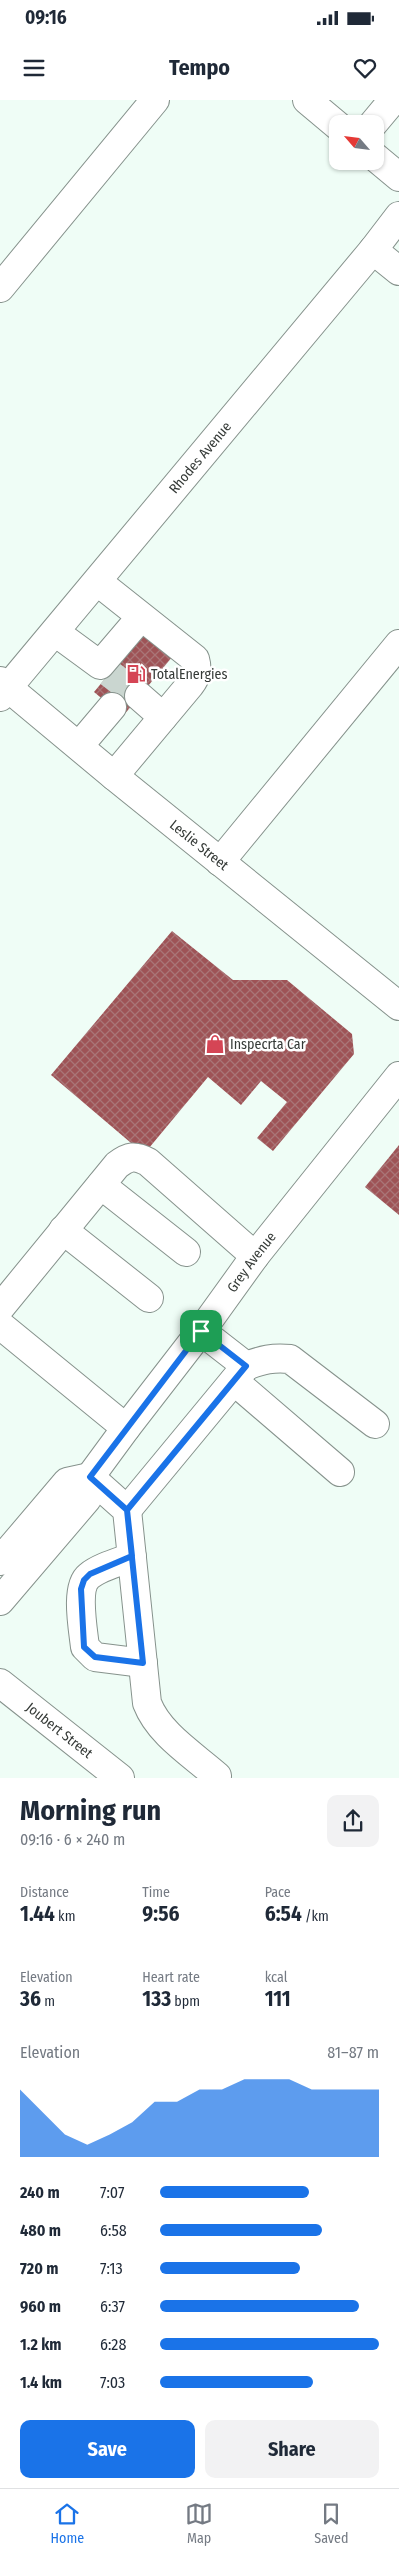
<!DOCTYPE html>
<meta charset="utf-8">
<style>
:root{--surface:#fff;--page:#f2f2f3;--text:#1f2937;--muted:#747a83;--line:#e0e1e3;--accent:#1a73e8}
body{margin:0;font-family:"Fira Sans Condensed",sans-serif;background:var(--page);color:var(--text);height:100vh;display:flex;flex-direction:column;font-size:19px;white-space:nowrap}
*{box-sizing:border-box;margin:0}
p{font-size:16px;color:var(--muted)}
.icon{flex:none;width:28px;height:28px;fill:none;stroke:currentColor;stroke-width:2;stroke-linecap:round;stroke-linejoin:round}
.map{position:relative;height:1678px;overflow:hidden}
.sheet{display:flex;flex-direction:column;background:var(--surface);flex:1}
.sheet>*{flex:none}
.needle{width:32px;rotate:298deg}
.fabs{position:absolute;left:329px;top:15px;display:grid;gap:10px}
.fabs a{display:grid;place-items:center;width:55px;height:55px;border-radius:10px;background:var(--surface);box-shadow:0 1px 4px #0004;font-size:25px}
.pin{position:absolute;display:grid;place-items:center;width:42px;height:42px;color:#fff;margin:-21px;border-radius:10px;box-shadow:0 2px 8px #0006}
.round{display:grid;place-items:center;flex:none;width:52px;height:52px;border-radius:10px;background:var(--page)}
.overview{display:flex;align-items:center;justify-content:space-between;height:85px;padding:0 20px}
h1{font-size:28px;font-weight:700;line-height:38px}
.figures{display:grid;grid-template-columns:repeat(3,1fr);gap:8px;height:85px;padding:5px 20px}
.figures div{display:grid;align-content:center}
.figures b{font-size:21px;font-weight:700}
.figures small{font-size:14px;font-weight:400}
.figures p{font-size:14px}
.chart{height:140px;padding:10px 20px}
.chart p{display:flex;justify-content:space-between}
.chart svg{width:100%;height:90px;margin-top:5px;fill:var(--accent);opacity:.7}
.primary-button{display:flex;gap:10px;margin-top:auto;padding:10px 20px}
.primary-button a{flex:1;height:58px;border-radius:10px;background:var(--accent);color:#fff;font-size:20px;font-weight:700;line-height:58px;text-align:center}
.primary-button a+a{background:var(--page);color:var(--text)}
ul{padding:0 20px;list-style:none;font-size:16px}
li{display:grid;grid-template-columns:80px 60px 1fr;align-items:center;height:38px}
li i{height:12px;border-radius:6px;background:var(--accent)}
.status{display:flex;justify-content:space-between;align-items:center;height:35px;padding:0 25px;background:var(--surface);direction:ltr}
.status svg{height:14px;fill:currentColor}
header{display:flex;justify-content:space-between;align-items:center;height:65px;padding:0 20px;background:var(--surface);font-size:22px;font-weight:700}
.dock{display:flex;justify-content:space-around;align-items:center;height:70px;border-top:1px solid var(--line);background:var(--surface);font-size:14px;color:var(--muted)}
.dock a{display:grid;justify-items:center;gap:2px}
.dock .active{color:var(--accent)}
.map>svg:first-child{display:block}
.building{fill:url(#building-cross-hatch)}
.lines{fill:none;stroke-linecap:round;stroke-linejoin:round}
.minor-tunnel{stroke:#cad6d0;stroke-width:28;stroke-dasharray:28 14;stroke-linecap:butt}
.minor-casing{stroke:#86928c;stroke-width:30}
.minor{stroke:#fff;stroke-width:28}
.route-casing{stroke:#fff;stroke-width:10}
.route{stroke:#1a73e8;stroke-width:6}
.labels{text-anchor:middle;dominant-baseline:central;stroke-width:5;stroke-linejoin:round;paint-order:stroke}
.street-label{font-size:14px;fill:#353a37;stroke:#fff}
.poi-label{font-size:14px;fill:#353a37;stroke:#fff;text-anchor:start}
</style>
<div class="status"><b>09:16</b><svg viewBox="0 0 49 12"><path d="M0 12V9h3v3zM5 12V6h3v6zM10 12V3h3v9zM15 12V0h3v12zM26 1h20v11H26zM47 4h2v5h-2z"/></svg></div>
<header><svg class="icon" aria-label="menu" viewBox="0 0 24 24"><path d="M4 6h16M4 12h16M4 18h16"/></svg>Tempo<svg class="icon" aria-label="heart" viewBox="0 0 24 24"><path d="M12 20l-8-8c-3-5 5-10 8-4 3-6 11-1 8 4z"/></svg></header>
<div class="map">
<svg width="399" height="1678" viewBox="0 0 399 1678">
<defs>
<pattern id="building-cross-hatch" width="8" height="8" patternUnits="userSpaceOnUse" patternTransform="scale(1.25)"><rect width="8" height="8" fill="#9e5356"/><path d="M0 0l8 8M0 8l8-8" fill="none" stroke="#a97577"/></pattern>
</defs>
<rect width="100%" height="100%" fill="#effdf6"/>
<!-- building -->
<g class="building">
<path d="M144,532L173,556L123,616L94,592Z"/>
<path d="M172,831L233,880H287L352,934L354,954L273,1051L257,1038L287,1002L261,981L241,1005L208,977L144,1054L51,975Z"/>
<path d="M399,1045V1115L365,1087Z"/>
</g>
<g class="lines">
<!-- minor-tunnel -->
<path class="minor-tunnel" d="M109,573L139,596"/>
<!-- minor casing -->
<g class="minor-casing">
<g id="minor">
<path d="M307,0L338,26"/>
<path d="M373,24L393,0"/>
<path d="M375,57L399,77"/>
<path d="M373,150L399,171"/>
<path d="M0,188L155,0"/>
<path d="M98,482L195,559C198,570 197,576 190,585L114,676"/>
<path d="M55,532L100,565L141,517"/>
<path id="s1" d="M0,581L114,676L399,906"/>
<path d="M139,596L163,617"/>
<path id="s2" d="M0,597L373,150L399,116"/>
<path d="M79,646L112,607"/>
<path d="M220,762L399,544"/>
<path d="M101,1085L186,1152"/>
<path d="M63,1130L149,1198"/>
<path d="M0,1208L117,1065C129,1056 135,1055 148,1062L255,1156"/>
<path d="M0,1225L126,1328"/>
<path d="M246,1266C262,1260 273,1257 290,1259L375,1324"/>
<path d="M234,1281L340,1372"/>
<path d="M90,1377L127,1410L147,1603C159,1634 192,1654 217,1676"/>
<path d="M127,1410L246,1266L201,1231"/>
<path d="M132,1457C119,1462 100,1467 89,1476C75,1487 83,1529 85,1547L95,1557L143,1563"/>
<path d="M0,1461L67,1382L90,1377"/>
<path id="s3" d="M0,1501L87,1399L90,1377L126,1328L201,1231L255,1156L399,976"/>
<path id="s4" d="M0,1583L120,1678"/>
</g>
</g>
<!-- minor -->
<use href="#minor" class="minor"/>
</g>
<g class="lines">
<!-- route casing -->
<g class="route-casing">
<path id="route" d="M201,1231L90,1377L127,1410L132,1456L90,1474L84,1480L81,1489L84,1547L95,1557L143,1563L127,1410L246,1266L201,1231"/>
</g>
<!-- route -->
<use href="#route" class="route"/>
</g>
<!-- icons -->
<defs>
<g id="fuel-bare" transform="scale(1.5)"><path d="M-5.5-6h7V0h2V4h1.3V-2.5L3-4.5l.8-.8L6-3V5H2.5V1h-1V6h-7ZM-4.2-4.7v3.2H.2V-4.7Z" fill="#d54555" stroke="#fff" stroke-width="2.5" paint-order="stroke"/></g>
<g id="shop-bare" transform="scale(1.5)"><path d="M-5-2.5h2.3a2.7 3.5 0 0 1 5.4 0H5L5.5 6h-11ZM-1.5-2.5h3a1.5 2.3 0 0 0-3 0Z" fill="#d54555" stroke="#fff" stroke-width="2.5" paint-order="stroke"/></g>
</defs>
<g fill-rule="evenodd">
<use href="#fuel-bare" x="136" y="574"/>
<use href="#shop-bare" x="215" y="944"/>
</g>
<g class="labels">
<!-- street labels -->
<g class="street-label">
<text stroke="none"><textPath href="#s2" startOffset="312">Rhodes Avenue</textPath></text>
<text stroke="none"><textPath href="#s1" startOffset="258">Leslie Street</textPath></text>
<text stroke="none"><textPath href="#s3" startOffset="425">Grey Avenue</textPath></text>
<text stroke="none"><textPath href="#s4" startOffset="76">Joubert Street</textPath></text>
</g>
<!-- poi labels -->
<g class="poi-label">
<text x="151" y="574">TotalEnergies</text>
<text x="230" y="944">Inspecrta Car</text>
</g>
</g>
</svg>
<div class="fabs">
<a><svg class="needle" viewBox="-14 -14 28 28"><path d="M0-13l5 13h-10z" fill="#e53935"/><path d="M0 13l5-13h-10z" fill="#747a83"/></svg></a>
</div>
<div class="pin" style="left:201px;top:1231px;background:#1e9e55"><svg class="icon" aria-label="arrive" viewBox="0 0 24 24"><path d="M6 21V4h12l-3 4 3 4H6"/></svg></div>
</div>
<section class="sheet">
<div class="overview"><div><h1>Morning run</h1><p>09:16 · 6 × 240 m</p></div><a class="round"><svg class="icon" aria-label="share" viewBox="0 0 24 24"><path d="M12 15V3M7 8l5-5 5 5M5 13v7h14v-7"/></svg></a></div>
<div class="figures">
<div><p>Distance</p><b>1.44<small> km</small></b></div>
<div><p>Time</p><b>9:56</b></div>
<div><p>Pace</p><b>6:54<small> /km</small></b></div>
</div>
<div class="figures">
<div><p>Elevation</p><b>36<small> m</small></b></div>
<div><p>Heart rate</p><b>133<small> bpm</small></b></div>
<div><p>kcal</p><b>111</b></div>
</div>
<div class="chart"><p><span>Elevation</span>81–87 m</p>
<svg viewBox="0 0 160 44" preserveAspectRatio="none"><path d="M0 44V11L10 22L20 33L30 38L40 33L50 27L60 17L70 17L80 11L90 11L100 6L110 6L120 6L130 11L140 11L150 11L160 11V44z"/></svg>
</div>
<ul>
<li><b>240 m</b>7:07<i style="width:68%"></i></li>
<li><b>480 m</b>6:58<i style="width:74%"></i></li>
<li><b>720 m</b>7:13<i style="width:64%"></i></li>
<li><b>960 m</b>6:37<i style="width:91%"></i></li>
<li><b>1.2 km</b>6:28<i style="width:100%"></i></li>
<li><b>1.4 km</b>7:03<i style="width:70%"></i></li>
</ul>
<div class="primary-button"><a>Save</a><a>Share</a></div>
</section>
<nav class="dock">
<a class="active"><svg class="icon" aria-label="home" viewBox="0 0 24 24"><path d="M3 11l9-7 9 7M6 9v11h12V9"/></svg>Home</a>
<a><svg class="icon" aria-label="map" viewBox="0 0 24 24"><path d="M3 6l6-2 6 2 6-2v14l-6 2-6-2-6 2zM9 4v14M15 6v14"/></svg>Map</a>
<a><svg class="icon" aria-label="saved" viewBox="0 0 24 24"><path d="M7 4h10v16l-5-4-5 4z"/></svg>Saved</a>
</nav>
